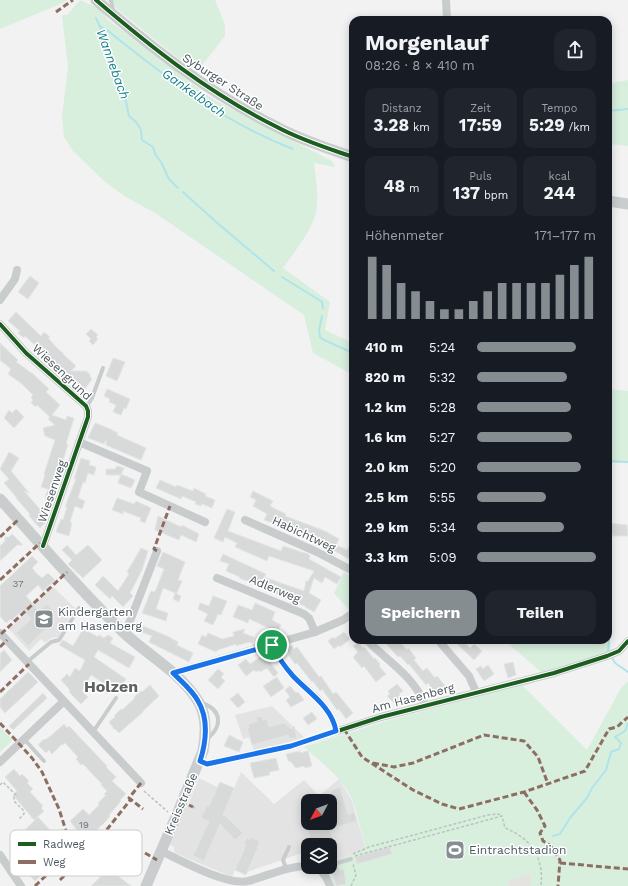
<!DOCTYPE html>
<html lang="de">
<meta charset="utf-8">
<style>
:root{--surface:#171b24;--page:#20242c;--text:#f1f3f6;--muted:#9ea1a6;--accent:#858d91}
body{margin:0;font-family:"Work Sans",sans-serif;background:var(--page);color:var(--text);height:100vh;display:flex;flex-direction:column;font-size:15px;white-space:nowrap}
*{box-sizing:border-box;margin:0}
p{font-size:13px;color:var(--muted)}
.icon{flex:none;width:22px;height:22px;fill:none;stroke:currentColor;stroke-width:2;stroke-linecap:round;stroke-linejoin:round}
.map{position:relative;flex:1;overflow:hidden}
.panel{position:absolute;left:349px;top:16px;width:263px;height:628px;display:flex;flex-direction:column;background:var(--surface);border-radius:12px;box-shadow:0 2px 10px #0003}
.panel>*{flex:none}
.needle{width:26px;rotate:229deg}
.fabs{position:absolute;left:301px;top:794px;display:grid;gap:8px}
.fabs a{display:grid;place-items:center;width:36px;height:36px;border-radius:8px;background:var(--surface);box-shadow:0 2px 10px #0003;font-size:20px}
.pin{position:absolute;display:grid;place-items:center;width:34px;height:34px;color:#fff;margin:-17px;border:2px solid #fff;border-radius:50%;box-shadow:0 1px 4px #0007}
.round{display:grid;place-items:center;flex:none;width:42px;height:42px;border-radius:12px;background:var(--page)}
.summary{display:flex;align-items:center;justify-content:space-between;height:68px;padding:0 16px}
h1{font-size:22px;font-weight:700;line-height:30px}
.stats{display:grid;grid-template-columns:repeat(3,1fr);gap:6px;height:68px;padding:4px 16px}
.stats div{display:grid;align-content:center;border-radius:10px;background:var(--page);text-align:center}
.stats b{font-size:17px;font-weight:700}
.stats small{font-size:11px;font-weight:400}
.stats p{font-size:11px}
.chart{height:112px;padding:8px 16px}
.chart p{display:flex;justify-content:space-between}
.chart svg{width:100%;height:72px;margin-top:4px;stroke:var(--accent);stroke-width:6}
.cta{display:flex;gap:8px;margin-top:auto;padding:8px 16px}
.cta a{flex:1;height:46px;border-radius:12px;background:var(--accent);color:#fff;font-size:16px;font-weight:700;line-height:46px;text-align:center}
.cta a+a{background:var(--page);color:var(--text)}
ul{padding:0 16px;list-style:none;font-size:13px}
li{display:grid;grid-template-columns:64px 48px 1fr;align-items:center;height:30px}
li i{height:10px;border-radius:5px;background:var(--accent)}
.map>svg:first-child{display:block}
.education{fill:#e4e3e3;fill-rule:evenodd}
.green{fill:#d8efde}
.sand{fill:#e5e3df}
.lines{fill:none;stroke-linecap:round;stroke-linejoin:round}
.stream{stroke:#b0e4ea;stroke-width:2}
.building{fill:#d8dada;stroke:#e3e4e4}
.path{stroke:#b9c3bf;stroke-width:1.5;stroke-dasharray:3 2;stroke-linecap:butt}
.lane{stroke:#c9cccd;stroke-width:4}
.street{stroke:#c9cccd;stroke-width:8}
.secondary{stroke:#cacdce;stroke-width:11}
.quiet{stroke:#8d6e63;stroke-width:3;stroke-dasharray:6 3;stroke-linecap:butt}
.cycleway-casing{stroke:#fff;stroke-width:6}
.cycleway{stroke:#1b5e20;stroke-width:4}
.route-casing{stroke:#fff;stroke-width:8}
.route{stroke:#1a73e8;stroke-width:5}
.labels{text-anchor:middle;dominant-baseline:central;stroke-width:3;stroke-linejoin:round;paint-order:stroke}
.number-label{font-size:10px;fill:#6f787e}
.street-label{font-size:12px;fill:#4a565d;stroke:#fff}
.poi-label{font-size:12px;fill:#4a565d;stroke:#fff;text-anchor:start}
.water-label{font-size:13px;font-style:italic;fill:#16818c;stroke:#fff}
.district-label{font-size:16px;font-weight:bold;fill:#5e6265;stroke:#fff}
.key{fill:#fff;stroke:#c9ccce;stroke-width:1}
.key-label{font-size:11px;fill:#4a565d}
</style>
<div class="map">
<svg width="628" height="886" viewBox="0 0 628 886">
<rect width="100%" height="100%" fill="#f2f2f2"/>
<!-- education -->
<g class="education">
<path d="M53,587L75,608L58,637L51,638L45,643L41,639L29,651L9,629Z"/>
<path d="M272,706L305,738L254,751L250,737L243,739L235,715Z"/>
<path d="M241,772L274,804L304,780L319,796L339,779L352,801L365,847L346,857L330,862V845H308V851L247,872L235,870L232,877L175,853L174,849V847L170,845L186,808L190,802V800L199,778L217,787L220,782L234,788ZM308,801H330V823H308Z"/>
</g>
<!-- green -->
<g class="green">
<path d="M0,0H68L56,6L0,29Z"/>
<path d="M80,0L100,9L109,21L131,36L211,98L332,161L335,167L314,163C316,179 319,196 316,212C313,229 293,254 283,268L330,302L325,330L353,343V375L313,353L304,315L155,213L126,197L105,182L73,151L64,137L62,116L68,67L62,15H67Z"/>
<path d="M106,0H215L225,25V36L203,64L209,73L179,59Z"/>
<path d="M628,80V146L608,144V84Z"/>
<path d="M608,389L628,391V463H608Z"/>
<path d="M344,572L353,578V608L350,611L334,593Z"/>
<path d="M608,630L611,651L545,672L533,683L523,686L587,750L621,688L628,681V886H334L328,867H330V862L346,857L365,847C361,832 358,816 353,802C344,779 322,763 304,747L383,722L530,682L541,672L504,640H608Z"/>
<path d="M0,727L13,740L0,752Z"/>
</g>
<!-- sand -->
<path class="sand" d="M531,874L530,886H509L508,880Z"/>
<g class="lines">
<!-- stream -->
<g class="stream">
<path d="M96,18L107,42L115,67L119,72V83L125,88L126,92L125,97L129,116L136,122L141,130L142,140L153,147L155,154L161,162L169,179L178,188"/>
<path d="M100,26L107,30C164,76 224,123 293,149"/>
<path d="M608,111L628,109"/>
<path d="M183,192L215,221L274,271"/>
<path d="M282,277L319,300L322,302L323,308"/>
<path d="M322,316L319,330L320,337L322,339L353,353"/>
<path d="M608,461L628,462"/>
<path d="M608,651L609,641L608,636"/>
<path d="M612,658L615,663L628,672"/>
<path d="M553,836L560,834L570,818L587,798L592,788L606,770L611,752L619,749L621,743L615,737L625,731L628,723"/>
</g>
</g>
<!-- building -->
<g class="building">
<path d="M30,276L39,283L28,299L18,292Z"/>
<path d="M16,312L41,336L44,332L50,337L48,338L58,349L63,353V354L76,366L71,371H86L90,374V377L92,379L84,390L73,380L72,382L60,371H62L54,363H55L25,336L24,338L18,333L20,331L8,321Z"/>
<path d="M91,329L98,335L96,337L98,339L93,345L89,341L91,339L86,334Z"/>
<path d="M0,343L18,360L16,362L33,374L49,389L46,392L60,405L52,415L66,420L67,416L74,418L66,444H68L61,467L60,466L56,479H58L50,500L45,498L48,489L41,487L45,475L44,474L55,440L45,436L43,428L55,425L48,419L50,417L37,405L36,407L31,403L33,400L31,398L33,395L22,384L8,374L11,369L0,360Z"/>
<path d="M113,358L125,362L117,381L106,376Z"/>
<path d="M107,389L130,399L126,409L124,408L121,415L113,412L116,405L109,402L110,399L104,396Z"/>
<path d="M16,409L24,417L14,428L4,418L9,410L12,413Z"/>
<path d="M95,423L110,429L118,433L117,435L146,448L141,460L106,445V440L104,444L88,438Z"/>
<path d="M9,452L19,458L11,471L29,493L24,491L45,515L42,518L45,523L40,528L29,516L30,514L16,498H17L4,483L9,479L0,469Z"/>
<path d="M81,458L90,461L89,465L96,467L94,475L88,473L85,483L83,482L78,498L85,501L82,509L75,506L70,522L72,523L69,536L56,532L61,519L63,520L67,507H65L76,479H74Z"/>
<path d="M117,466L124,468L121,475H106V469H115Z"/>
<path d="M121,474L135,480L131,488L118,483Z"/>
<path d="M160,480L176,487L177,485L193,491L194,488L206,494L205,496L215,500L212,508L202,504L201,506L195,504L196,502L182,496L181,499L156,488Z"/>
<path d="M253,491L273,501L270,506L286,514L285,516L325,531L339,539L336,545L347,550L353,538V561L316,541L301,535V534L285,528L286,527L273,522V523L264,520L267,514L253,506L256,500L250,497Z"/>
<path d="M117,498L134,504L136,501L151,508L145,523L140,521L141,518L123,511V514L112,510Z"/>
<path d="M227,509L235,512L228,531L281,551L283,546L308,554L310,556L309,559L341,577L337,584L325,577L322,583L314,578L309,593L321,600L314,612L305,607V606L279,596V595L259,587L253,583L239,578L240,577L226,571L229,564L220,561L223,554L266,574L264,577L304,591L306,581H308L314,571L269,556L267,561L235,547L237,543L225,537L223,542L214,538Z"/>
<path d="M158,516L181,527L182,525L199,534L196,542L181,535L179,540L155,530Z"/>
<path d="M608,523L627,525L628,536H612L613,534H608Z"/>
<path d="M12,534L23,545H17L0,561V546L5,541V537H9Z"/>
<path d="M67,545L76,555L88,545L102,560L83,578L68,564L72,560L62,550Z"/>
<path d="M141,548L148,551L142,570L130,593L133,596L123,607L112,596L110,599L95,585L103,576L118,591L129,574L127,572Z"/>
<path d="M163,552L185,562L178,580L182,581L177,593H175L181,596L179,602L173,599L175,593L163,588L156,609L168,613L166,621L142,613L151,591L155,592L164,569L157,566Z"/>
<path d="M32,556L38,562L32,568L37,574L42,578L48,573L55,580L43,591L38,585L26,596L39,611L47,604L54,612L46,619L51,624L28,646L16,633L31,619L23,610L12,620L11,619L6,623L0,616V586Z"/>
<path d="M213,596L227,601L221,615L218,614L213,625L204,621L208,614L198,609L200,603L209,606Z"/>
<path d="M255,603L275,612L272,620L281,625L278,632L249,619L248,623L233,617L238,605L252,610Z"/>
<path d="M143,626L167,636L178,642L177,645L193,653L189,662L149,642L152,636L141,632Z"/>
<path d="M83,629L98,637L99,635L104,638L108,635L113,638L110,643L135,657L129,668L98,650L94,657L126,679L118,691L113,687L107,694L101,690L105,684L91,675L82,691L88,697L81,704L69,692L70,690L61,680L67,674L70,677L75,668L80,671L85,660L59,645L63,640L73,646Z"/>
<path d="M245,629L243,633L254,637L252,643L249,642L236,646V644L218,650L216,652L198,644L202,635L206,637L208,633L222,639L234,636L233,632Z"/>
<path d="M344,632L350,639L340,647L339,645L334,649L328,641L333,637L334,639Z"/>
<path d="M383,640H398L407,650L408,648L416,658L414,660L423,671L427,668L435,678L437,676L448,689L440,695L437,691L436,693L428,683L426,685L409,664L408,665L400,656L398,657Z"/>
<path d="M453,640H462L470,648L474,644L482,651L474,660Z"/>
<path d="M357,643H359L363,648L364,647L374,659L375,658L380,664L379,666L386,674L376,682L364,666L362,668L353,657L358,652L353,646Z"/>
<path d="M292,645L294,649L297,647L319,677L321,676L333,694L336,692L353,713L346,719L339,709L337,710L322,689L320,691L313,681L312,682L297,663L295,664L288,654L289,653L286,648Z"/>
<path d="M4,650L12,660L0,672V654Z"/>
<path d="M264,654L278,673L274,677L267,668L260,672L259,670L256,672L254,670L246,676L238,665L246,659L250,664Z"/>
<path d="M513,662L516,675L508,678L504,664Z"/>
<path d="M488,665L494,674L484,681L476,669L481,666L483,669Z"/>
<path d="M218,669L224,674L221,677L225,681L218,689L208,680Z"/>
<path d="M28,672L38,682L5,713L0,707V699Z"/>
<path d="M277,677L284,688L271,697L263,686Z"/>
<path d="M397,684L403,691L399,694L402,699L395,704L387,696L390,694L388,691Z"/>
<path d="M150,685L159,696L143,711V712L119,733L115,729H113V727L109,722L115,717L114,716L121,709L122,710L135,698L134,697L141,691L142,692Z"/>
<path d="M290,686L296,693L298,692L304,700L291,707L286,700L290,697L285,690Z"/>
<path d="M43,693L47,698L13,730L9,726Z"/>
<path d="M238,693L245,702L238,708L230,699Z"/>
<path d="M312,712L317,719L308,725L303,718Z"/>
<path d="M262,716L263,720L267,719L269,727L284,723L291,729L294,726L297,738L290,739L288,735L252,745L247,728H249L248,724L257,721L256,717Z"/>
<path d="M64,724L67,728L69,726L107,766L106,767L116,777L112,781L126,794L120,800L121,801L109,815L110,816L105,822L85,841L70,821L83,809L89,815L99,805L98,803L106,795L104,794L107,791L101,785L102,784L83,764L81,765L76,759L78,757L65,743L63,745L62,744L52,754L49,750L46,753L38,745L44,739L45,740L53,734Z"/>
<path d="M229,735L243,742L239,752L224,746Z"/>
<path d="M300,751V753L308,751L312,766L305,768L304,766L296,768L290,761H288L286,754Z"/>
<path d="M276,758L279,770L269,772L270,775L254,778L250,763Z"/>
<path d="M14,769L20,776L22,774L29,781L27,783L33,789L30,792L43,806L41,808L44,811L34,820L13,795L17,791L5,777Z"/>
<path d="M220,782L234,788L223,815L227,817L243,833L235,840L220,824L204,861L193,856L209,821L201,818L207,805L209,806Z"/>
<path d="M340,787L348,814L354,812L357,821L330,829L334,843L328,845H319L317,839L311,841L306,823H330V797L333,796L331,790Z"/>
<path d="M38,817L59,840L60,838L70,849L35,881L25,871L28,868L16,855L18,854L10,845Z"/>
<path d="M247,837L249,840L250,837L260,841L257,848L260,851L257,850L246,875L235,870L246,845L244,844Z"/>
<path d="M390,847L392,854L357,864L355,857Z"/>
<path d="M338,866L339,870L344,869L346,884L336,886L331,868Z"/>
<path d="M109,869L131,886H91Z"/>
</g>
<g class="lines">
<!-- path -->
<g class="path">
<path d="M0,785L3,782L16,795L14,797V801L24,811V814L18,820"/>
<path d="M144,791L168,812"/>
<path d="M193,807L195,808"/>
<path d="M353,854L369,847L488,815L497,814L501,815"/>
<path d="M355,856L502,816L505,828C532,839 544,858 541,886"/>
<path d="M351,886L356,875L353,864"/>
</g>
<!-- lane -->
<g class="lane">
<path d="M111,0L113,11"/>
<path d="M87,406L92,398L103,368"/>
<path d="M27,662L51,642L59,640L79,608"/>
<path d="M202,703C222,710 223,726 207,739"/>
<path d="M93,732L116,698"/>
<path d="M24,739L44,761"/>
<path d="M330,865L351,859"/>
<path d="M286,868L283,860L289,847"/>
</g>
<!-- street -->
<g class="street">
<path d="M446,0L447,20"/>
<path d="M0,300L15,279L17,270"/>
<path d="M0,324L26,353L86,406L88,411V417L43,546"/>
<path d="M79,442L147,471L139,492L205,522"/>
<path d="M245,520L317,552L353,571"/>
<path d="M217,578L304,614L309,618L315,632"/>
<path d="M0,633L141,783"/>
<path d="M125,634L157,551"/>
<path d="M367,640C387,661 414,676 425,705"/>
<path d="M438,640L469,676L476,692"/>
<path d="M272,645C278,657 284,666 293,676C309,692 332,707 336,731"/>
<path d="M173,673L315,632L343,620L353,613"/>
<path d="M200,761L207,764L291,746L381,717L554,673L607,656L619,651L628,641"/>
<path d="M0,762L64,701"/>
<path d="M161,851C180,860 227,886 248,881C268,876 286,866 308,866"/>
<path d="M0,855L21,886"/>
<path d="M318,867L326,877L330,886"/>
</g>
<!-- secondary -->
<g class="secondary">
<path d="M96,0C152,48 210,94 277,127C301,140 327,148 353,157"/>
<path d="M608,201L628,204"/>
<path d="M0,499C40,543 79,589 122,631C146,654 180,672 198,701C207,715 206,735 203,751L178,812L146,886"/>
</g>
<!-- quiet -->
<g class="quiet">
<path d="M56,12L73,0"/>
<path d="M0,537L19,519"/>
<path d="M157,551L154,549L170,506"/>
<path d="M0,580L40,543"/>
<path d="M1,634L67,572"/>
<path d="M0,647L7,640"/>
<path d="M0,692L29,664"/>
<path d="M0,723L32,758L42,772L59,809L66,831L78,845L94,846"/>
<path d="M344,729L362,757L413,790L442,804L459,809L524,792L585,771L609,729L617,727L628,717"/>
<path d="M373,763L394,767L413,763L484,735L524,741L538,757L548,784"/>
<path d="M141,783L129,798L143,809"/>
<path d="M524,792L537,810L545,826L540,833L543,841L550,845L560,860L558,886"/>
<path d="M189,805L193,807"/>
<path d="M90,851L131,799"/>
<path d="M145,853L157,860"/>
<path d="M560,863L628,869"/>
<path d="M60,880L65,875"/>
<path d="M35,886L78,845"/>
</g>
<!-- cycleway casing -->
<g class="cycleway-casing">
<g id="cycleway">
<path d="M96,0C152,48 210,94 277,127C301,140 327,148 353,157"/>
<path d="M0,324L26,353L86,406L88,411V417L43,546"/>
<path d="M200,761L207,764L291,746L381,717L554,673L607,656L619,651L628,641"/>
</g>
</g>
<!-- cycleway -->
<use href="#cycleway" class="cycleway"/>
</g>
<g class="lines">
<!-- route casing -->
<g class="route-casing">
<path id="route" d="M272,645C278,657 284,666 293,676C309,693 332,707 336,731L291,746L207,764L200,761C206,743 209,719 198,701C192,690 182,682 173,673Z"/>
</g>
<!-- route -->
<use href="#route" class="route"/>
</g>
<!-- icons -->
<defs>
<g id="school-square" transform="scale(1)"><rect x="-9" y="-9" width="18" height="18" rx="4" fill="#858d91" stroke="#fff"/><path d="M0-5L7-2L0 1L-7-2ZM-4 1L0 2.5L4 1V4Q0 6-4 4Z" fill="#fff"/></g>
<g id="stadium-square" transform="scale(1)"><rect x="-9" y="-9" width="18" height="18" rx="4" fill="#858d91" stroke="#fff"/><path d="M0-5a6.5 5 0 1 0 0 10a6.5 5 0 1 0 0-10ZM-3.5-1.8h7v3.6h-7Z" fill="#fff"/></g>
</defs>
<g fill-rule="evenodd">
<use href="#school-square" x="44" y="619"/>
<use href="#stadium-square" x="455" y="850"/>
</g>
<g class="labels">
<!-- number labels -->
<g class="number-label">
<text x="18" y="583">37</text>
<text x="84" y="824">19</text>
</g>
<!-- street labels -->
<g class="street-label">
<text transform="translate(223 82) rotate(33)">Syburger Straße</text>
<text transform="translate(62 372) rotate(43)">Wiesengrund</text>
<text transform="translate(52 491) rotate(-71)">Wiesenweg</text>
<text transform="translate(304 534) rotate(25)">Habichtweg</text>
<text transform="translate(275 589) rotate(23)">Adlerweg</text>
<text transform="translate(413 698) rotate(-15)">Am Hasenberg</text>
<text transform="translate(181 804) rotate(-67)">Kreisstraße</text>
</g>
<!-- poi labels -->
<g class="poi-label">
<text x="58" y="612">Kindergarten<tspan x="58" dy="14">am Hasenberg</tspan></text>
<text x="469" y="850">Eintrachtstadion</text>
</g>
<!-- water labels -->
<g class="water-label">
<text transform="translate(113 64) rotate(70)">Wannebach</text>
<text transform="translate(194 93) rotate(35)">Gankelbach</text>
</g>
<!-- district labels -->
<g class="district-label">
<text x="111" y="686">Holzen</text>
</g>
</g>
<!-- legend -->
<rect x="10" y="830" width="132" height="46" rx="6" class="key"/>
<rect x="18" y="842" width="18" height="4" fill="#1b5e20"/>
<rect x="18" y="860" width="18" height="4" fill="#8d6e63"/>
<g class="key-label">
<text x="43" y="848">Radweg</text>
<text x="43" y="866">Weg</text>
</g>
</svg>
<div class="fabs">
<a><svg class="needle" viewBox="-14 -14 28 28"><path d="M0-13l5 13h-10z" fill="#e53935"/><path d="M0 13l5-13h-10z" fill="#9ea1a6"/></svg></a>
<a><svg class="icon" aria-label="layers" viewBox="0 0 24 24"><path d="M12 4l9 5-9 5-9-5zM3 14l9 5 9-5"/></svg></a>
</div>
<div class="pin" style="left:272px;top:645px;background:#1e9e55"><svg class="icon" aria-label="arrive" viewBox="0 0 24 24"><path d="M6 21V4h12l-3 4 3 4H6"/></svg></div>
<section class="panel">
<div class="summary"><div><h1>Morgenlauf</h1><p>08:26 · 8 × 410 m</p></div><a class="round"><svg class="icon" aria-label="share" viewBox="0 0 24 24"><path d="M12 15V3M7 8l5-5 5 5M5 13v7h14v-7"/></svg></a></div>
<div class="stats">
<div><p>Distanz</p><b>3.28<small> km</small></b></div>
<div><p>Zeit</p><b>17:59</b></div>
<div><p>Tempo</p><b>5:29<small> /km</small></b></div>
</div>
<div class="stats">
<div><b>48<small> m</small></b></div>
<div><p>Puls</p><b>137<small> bpm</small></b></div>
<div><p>kcal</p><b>244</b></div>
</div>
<div class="chart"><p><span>Höhenmeter</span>171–177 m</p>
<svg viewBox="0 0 160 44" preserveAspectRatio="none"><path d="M5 44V6M15 44V11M25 44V22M35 44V27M45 44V33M55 44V38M65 44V38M75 44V33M85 44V27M95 44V22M105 44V22M115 44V22M125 44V22M135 44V17M145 44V11M155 44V6"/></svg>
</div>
<ul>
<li><b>410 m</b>5:24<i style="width:83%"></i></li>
<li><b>820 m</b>5:32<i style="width:76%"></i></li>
<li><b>1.2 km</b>5:28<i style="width:79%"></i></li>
<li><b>1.6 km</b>5:27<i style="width:80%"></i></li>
<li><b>2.0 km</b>5:20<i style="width:87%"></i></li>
<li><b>2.5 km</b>5:55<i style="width:58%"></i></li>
<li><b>2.9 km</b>5:34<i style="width:73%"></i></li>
<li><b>3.3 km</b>5:09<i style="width:100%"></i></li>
</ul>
<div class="cta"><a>Speichern</a><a>Teilen</a></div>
</section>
</div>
